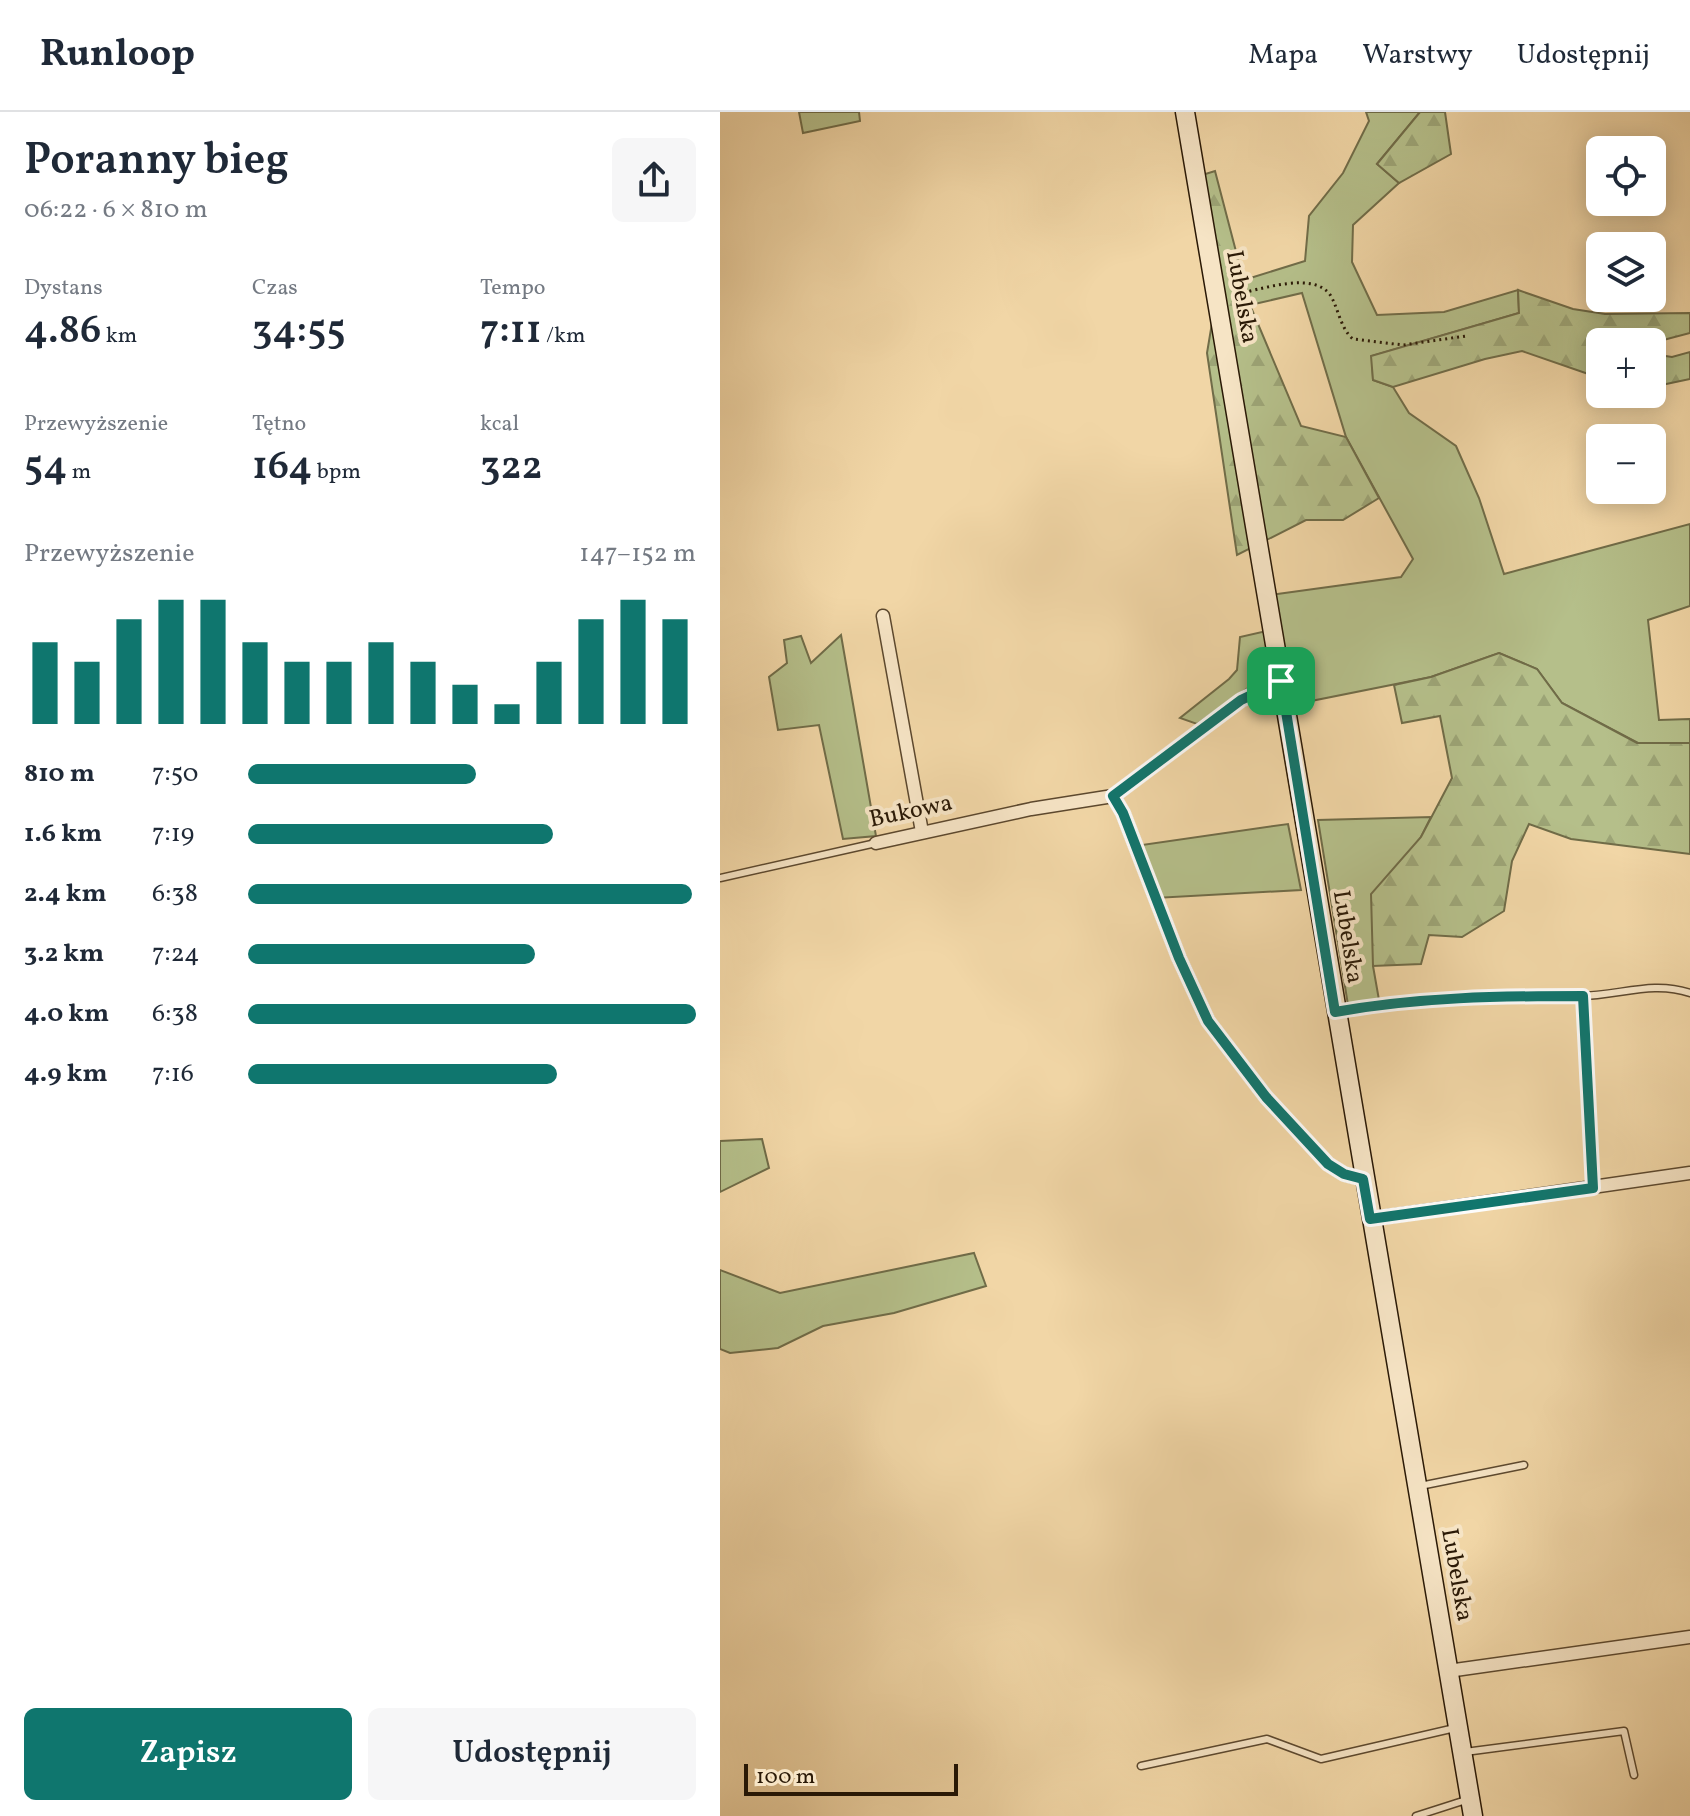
<!DOCTYPE html>
<html lang="pl">
<meta charset="utf-8">
<style>
:root{--surface:#fff;--page:#f6f6f7;--text:#1f2937;--muted:#747a83;--line:#e0e1e3;--accent:#0f766e}
body{margin:0;font-family:Vollkorn,serif;background:var(--page);color:var(--text);height:100vh;display:flex;flex-direction:column;font-size:30px;white-space:nowrap}
*{box-sizing:border-box;margin:0}
p{font-size:26px;color:var(--muted)}
.icon{flex:none;width:44px;height:44px;fill:none;stroke:currentColor;stroke-width:2;stroke-linecap:round;stroke-linejoin:round}
.map{position:relative;flex:1;overflow:hidden}
.details{display:flex;flex-direction:column;background:var(--surface);width:720px}
.details>*{flex:none}
.controls{position:absolute;left:866px;top:24px;display:grid;gap:16px}
.controls a{display:grid;place-items:center;width:80px;height:80px;border-radius:12px;background:var(--surface);box-shadow:0 4px 20px #0003;font-size:40px}
.scale{position:absolute;left:24px;bottom:20px;width:214px;box-sizing:border-box;padding-left:8px;border:4px solid #2a1906;border-top:0;font-size:22px;line-height:28px;white-space:nowrap;color:#2a1906;-webkit-text-stroke:6px #f6e4c5;paint-order:stroke}
.pin{position:absolute;display:grid;place-items:center;width:68px;height:68px;color:#fff;margin:-34px;border-radius:16px;box-shadow:0 4px 12px #0006}
.round{display:grid;place-items:center;flex:none;width:84px;height:84px;border-radius:12px;background:var(--page)}
.summary{display:flex;align-items:center;justify-content:space-between;height:136px;padding:0 24px}
h1{font-size:44px;font-weight:600;line-height:60px}
.stats{display:grid;grid-template-columns:repeat(3,1fr);gap:12px;height:136px;padding:8px 24px}
.stats div{display:grid;align-content:center}
.stats b{font-size:40px;font-weight:600}
.stats small{font-size:22px;font-weight:400}
.stats p{font-size:22px}
.chart{height:224px;padding:16px 24px}
.chart p{display:flex;justify-content:space-between}
.chart svg{width:100%;height:144px;margin-top:8px;stroke:var(--accent);stroke-width:6}
.primary-button{display:flex;gap:16px;margin-top:auto;padding:16px 24px}
.primary-button a{flex:1;height:92px;border-radius:12px;background:var(--accent);color:#fff;font-size:32px;font-weight:600;line-height:92px;text-align:center}
.primary-button a+a{background:var(--page);color:var(--text)}
ul{padding:0 24px;list-style:none;font-size:26px}
li{display:grid;grid-template-columns:128px 96px 1fr;align-items:center;height:60px}
li i{height:20px;border-radius:10px;background:var(--accent)}
header{display:flex;align-items:center;gap:48px;box-sizing:border-box;height:112px;padding:0 40px;background:var(--surface);border-bottom:2px solid var(--line)}
header strong{font-size:38px}
nav{display:flex;gap:44px;margin-inline-start:auto;font-size:28px}
main{display:flex;flex:1;min-height:0}
.map>svg:first-child{display:block}
.green{fill:#b5bf8a;stroke:#706c48;stroke-width:2}
.forest{fill:url(#forest-firs);stroke:#706c48;stroke-width:2}
.lines{fill:none;stroke-linecap:round;stroke-linejoin:round}
.lane-casing{stroke:#5c482e;stroke-width:9}
.street-casing{stroke:#5c482e;stroke-width:15}
.secondary-casing{stroke:#2a1906;stroke-width:21}
.path{stroke:#2a1906;stroke-width:3;stroke-dasharray:2 4;stroke-linecap:butt}
.lane{stroke:#f6e4c5;stroke-width:6}
.street{stroke:#f6e4c5;stroke-width:12}
.secondary{stroke:#f6e4c5;stroke-width:18}
.route-casing{stroke:#fff;stroke-width:16}
.route{stroke:#0f766e;stroke-width:10}
.labels{text-anchor:middle;dominant-baseline:central;stroke-width:8;stroke-linejoin:round;paint-order:stroke}
.street-label{font-size:24px;fill:#2a1906;stroke:#f6e4c5}
</style>
<header>
<strong>Runloop</strong>
<nav><a>Mapa</a><a>Warstwy</a><a>Udostępnij</a></nav>
</header>
<main>
<section class="details">
<div class="summary"><div><h1>Poranny bieg</h1><p>06:22 · 6 × 810 m</p></div><a class="round"><svg class="icon" aria-label="share" viewBox="0 0 24 24"><path d="M12 15V3M7 8l5-5 5 5M5 13v7h14v-7"/></svg></a></div>
<div class="stats">
<div><p>Dystans</p><b>4.86<small> km</small></b></div>
<div><p>Czas</p><b>34:55</b></div>
<div><p>Tempo</p><b>7:11<small> /km</small></b></div>
</div>
<div class="stats">
<div><p>Przewyższenie</p><b>54<small> m</small></b></div>
<div><p>Tętno</p><b>164<small> bpm</small></b></div>
<div><p>kcal</p><b>322</b></div>
</div>
<div class="chart"><p><span>Przewyższenie</span>147–152 m</p>
<svg viewBox="0 0 160 44" preserveAspectRatio="none"><path d="M5 44V19M15 44V25M25 44V12M35 44V6M45 44V6M55 44V19M65 44V25M75 44V25M85 44V19M95 44V25M105 44V32M115 44V38M125 44V25M135 44V12M145 44V6M155 44V12"/></svg>
</div>
<ul>
<li><b>810 m</b>7:50<i style="width:51%"></i></li>
<li><b>1.6 km</b>7:19<i style="width:68%"></i></li>
<li><b>2.4 km</b>6:38<i style="width:99%"></i></li>
<li><b>3.2 km</b>7:24<i style="width:64%"></i></li>
<li><b>4.0 km</b>6:38<i style="width:100%"></i></li>
<li><b>4.9 km</b>7:16<i style="width:69%"></i></li>
</ul>
<div class="primary-button"><a>Zapisz</a><a>Udostępnij</a></div>
</section>
<div class="map">
<svg width="970" height="1704" viewBox="0 0 970 1704">
<defs>
<pattern id="forest-firs" width="22" height="20" patternUnits="userSpaceOnUse" patternTransform="scale(2)"><rect width="22" height="20" fill="#b5bf8a"/><path d="M5 1l3.5 6h-7zM16 11l3.5 6h-7z" fill="#9ca476"/></pattern>
</defs>
<rect width="100%" height="100%" fill="#f1d6a6"/>
<filter id="stains"><feTurbulence type="fractalNoise" baseFrequency=".0025" numOctaves="4"/><feColorMatrix values="0 0 0 0 .2 0 0 0 0 .09 0 0 0 0 .02 0 0 0 .5 -.17"/></filter>
<radialGradient id="worn" r=".72"><stop offset=".6" stop-color="#630" stop-opacity="0"/><stop offset="1" stop-color="#630" stop-opacity=".3"/></radialGradient>
<!-- green -->
<g class="green">
<path d="M79,0H139L140,9L83,21Z"/>
<path d="M646,0H700L657,52L679,71L633,113L632,150L657,203L724,200L798,178L799,201L652,244L653,268L673,275L689,301L736,334L759,386L784,462L970,412V494L928,508L939,608L970,607V631H918L842,591L817,557L779,541L711,565L571,593L562,552L549,555L535,571L477,612L460,606L509,567L517,558L520,525L555,517L550,483L681,465L693,447L626,325L582,181L530,193L524,168L585,149L589,104L623,61L649,9Z"/>
<path d="M121,523L156,724L123,727L99,613L58,618L49,565L67,551L64,528L81,524L91,551Z"/>
<path d="M711,705L701,725L653,854L659,888L628,893L598,708Z"/>
<path d="M568,712L581,778L435,786L415,734Z"/>
<path d="M42,1027L49,1056L0,1080V1029Z"/>
<path d="M254,1141L266,1174L174,1201L103,1214L58,1236L10,1241L0,1237V1158L60,1181Z"/>
</g>
<!-- forest -->
<g class="forest">
<path d="M700,0H725L731,42L679,71L657,52Z"/>
<path d="M495,59L530,193L581,314L626,325L659,386L623,408H586L517,443L487,241L492,211L479,64Z"/>
<path d="M798,178L853,197L885,202L970,201V221L932,231L880,230V266L802,239L765,247L673,275L653,268L651,244L799,201Z"/>
<path d="M970,240V267L932,275V242L952,245Z"/>
<path d="M779,541L817,557L842,591L917,631H970V742L851,727L809,712L792,749L784,799L742,825L709,823L701,852L653,854L651,782L701,725L732,666L720,604L682,611L674,573L711,565Z"/>
</g>
<g class="lines">
<!-- lane casing -->
<g class="lane-casing">
<g id="lane">
<path d="M0,766L156,731"/>
<path d="M863,884L873,1076"/>
<path d="M620,899C663,892 706,886 749,884C786,883 823,885 860,884C899,884 932,868 970,881"/>
<path d="M700,1374L804,1353"/>
<path d="M745,1640L904,1619L914,1663"/>
<path d="M421,1654L547,1627L601,1647L735,1616"/>
<path d="M696,1704L746,1688"/>
</g>
</g>
<!-- street casing -->
<g class="street-casing">
<g id="street">
<path d="M163,504L202,720"/>
<path d="M393,684L403,701L459,846L488,909L546,985L608,1052L624,1062L643,1067"/>
<path d="M156,731L311,697L393,684L521,588L561,569"/>
<path d="M650,1107L970,1061"/>
<path d="M728,1559L970,1525"/>
</g>
</g>
<!-- secondary casing -->
<g class="secondary-casing">
<path id="secondary" d="M465,0L753,1704"/>
</g>
<!-- path -->
<path class="path" d="M512,183C538,179 599,155 613,188C619,201 622,218 633,227L683,233L746,224"/>
<!-- lane -->
<use href="#lane" class="lane"/>
<!-- street -->
<use href="#street" class="street"/>
<!-- secondary -->
<use href="#secondary" class="secondary"/>
</g>
<g class="lines">
<!-- route casing -->
<g class="route-casing">
<path id="route" d="M561,569L615,900C698,885 779,884 863,884L873,1076L650,1107L643,1067L624,1062L608,1052L546,985L488,909L459,846L403,701L393,684L521,588Z"/>
</g>
<!-- route -->
<use href="#route" class="route"/>
</g>
<g class="labels">
<!-- street labels -->
<g class="street-label">
<text transform="translate(521 185) rotate(80)">Lubelska</text>
<text transform="translate(191 700) rotate(-12)">Bukowa</text>
<text transform="translate(627 825) rotate(81)">Lubelska</text>
<text transform="translate(736 1463) rotate(80)">Lubelska</text>
</g>
</g>
<rect width="100%" height="100%" filter="url(#stains)"/>
<rect width="100%" height="100%" fill="url(#worn)"/>
</svg>
<div class="controls">
<a><svg class="icon" aria-label="locate" viewBox="0 0 24 24"><circle cx="12" cy="12" r="6"/><path d="M12 2v4M12 18v4M2 12h4M18 12h4"/></svg></a>
<a><svg class="icon" aria-label="layers" viewBox="0 0 24 24"><path d="M12 4l9 5-9 5-9-5zM3 14l9 5 9-5"/></svg></a>
<a>+</a>
<a>−</a>
</div>
<div class="scale">100 m</div>
<div class="pin" style="left:561px;top:569px;background:#1e9e55"><svg class="icon" aria-label="arrive" viewBox="0 0 24 24"><path d="M6 21V4h12l-3 4 3 4H6"/></svg></div>
</div>
</main>
